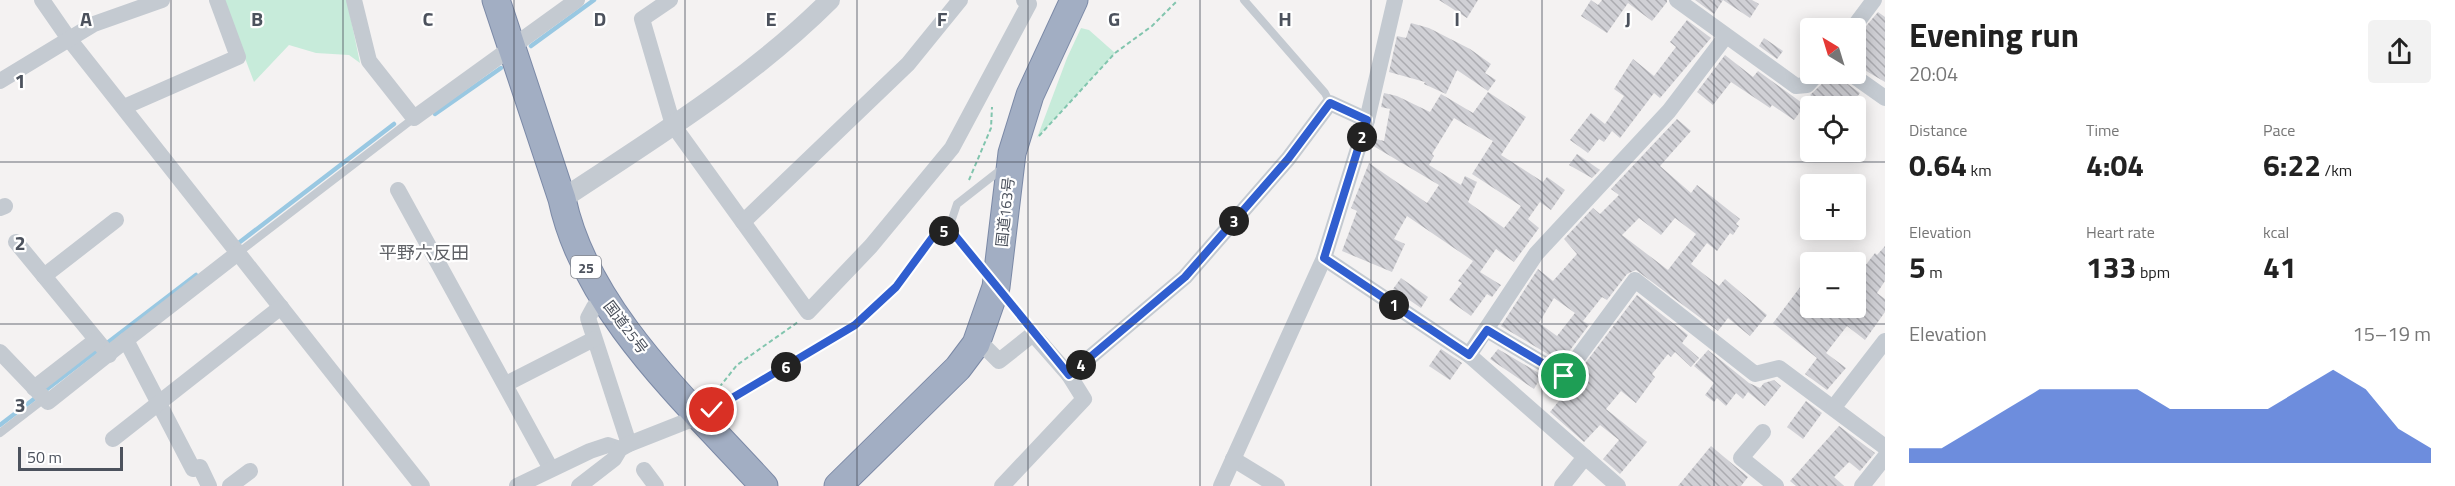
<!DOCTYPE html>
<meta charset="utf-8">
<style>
:root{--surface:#fff;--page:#f2f2f2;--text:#222;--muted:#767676;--accent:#305ecf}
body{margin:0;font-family:"Titillium Web","Noto Sans JP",sans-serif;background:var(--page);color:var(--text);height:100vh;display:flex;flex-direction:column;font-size:22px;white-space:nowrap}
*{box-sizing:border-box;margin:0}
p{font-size:20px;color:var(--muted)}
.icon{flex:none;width:33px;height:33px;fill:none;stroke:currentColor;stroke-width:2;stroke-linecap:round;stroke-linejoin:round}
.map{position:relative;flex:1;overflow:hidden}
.panel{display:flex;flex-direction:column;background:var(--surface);width:570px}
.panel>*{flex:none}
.needle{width:39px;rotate:322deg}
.fabs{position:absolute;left:1800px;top:18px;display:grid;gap:12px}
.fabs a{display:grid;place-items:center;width:66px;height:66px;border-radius:6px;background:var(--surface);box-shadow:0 3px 15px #0003;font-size:30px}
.scale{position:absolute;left:18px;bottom:15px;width:105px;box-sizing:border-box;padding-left:6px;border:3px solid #4c525d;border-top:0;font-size:16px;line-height:21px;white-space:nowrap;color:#4c525d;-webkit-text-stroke:4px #fff;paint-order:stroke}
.pin{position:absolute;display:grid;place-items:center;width:51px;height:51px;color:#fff;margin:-26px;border:3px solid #fff;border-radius:50%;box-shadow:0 2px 6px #0007}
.km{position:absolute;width:30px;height:30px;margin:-15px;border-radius:50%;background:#222;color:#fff;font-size:16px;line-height:30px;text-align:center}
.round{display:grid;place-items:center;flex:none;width:63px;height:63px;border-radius:6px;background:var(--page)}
.head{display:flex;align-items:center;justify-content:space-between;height:102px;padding:0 24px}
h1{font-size:33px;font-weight:700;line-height:45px}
.figures{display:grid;grid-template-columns:repeat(3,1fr);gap:9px;height:102px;padding:6px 24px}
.figures div{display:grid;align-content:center}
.figures b{font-size:30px;font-weight:700}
.figures small{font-size:16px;font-weight:400}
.figures p{font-size:16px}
.chart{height:168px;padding:12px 24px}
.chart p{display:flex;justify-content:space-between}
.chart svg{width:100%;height:108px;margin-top:6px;fill:var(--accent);opacity:.7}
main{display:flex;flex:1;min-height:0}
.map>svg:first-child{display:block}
.park{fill:#c7ebda}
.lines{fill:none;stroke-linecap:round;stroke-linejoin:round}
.stream{stroke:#99c8e2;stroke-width:4.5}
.building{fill:url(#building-back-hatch);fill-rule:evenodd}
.trunk-casing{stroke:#7b89a6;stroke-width:29}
.path{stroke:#82c5ae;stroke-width:2;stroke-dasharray:4.5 3;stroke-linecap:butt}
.service{stroke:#c4cad1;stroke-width:8}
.minor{stroke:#c4cad1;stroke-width:16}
.tertiary{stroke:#c4cad1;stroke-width:20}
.trunk{stroke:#a2aec3;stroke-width:27}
.route-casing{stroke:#fff;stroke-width:12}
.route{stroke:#305ecf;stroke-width:8}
.grid{fill:none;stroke:#4c525d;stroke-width:1.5;stroke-opacity:0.55}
.labels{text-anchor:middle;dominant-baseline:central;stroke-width:4.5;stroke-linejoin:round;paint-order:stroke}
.shield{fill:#fff;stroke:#82868e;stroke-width:1.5}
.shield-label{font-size:14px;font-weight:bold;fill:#4c525d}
.street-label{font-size:15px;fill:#4c525d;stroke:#fff}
.quarter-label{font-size:18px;fill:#5f6166;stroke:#fff}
.grid-label{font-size:20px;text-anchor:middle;font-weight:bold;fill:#4c525d;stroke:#fff;stroke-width:4.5;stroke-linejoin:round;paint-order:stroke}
</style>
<main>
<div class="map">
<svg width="1885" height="486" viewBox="0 0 1885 486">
<defs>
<pattern id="building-back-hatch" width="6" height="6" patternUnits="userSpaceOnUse" patternTransform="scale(1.5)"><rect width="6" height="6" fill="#d0d0d5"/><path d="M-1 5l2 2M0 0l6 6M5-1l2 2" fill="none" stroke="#ababb0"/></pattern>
</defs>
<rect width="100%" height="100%" fill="#f4f2f2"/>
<!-- park -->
<g class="park">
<path d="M223,0H347L360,63L349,55L316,53L289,45L254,82Z"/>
<path d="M1081,28L1089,30L1115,53L1037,138L1067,58Z"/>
</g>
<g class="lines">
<!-- stream -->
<g class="stream">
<path d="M531,46L594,0"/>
<path d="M435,114L501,68"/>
<path d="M236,245L394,124"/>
<path d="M0,425L196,275"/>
</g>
</g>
<!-- building -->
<g class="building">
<path d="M1439,0H1478L1467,18Z"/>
<path d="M1591,0L1598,5L1602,0H1667V2L1652,21L1628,3L1607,33L1581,16Z"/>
<path d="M1695,0H1752L1759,4L1750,18L1723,0L1714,14Z"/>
<path d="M1878,12L1885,17V82L1856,65V38Z"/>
<path d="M1687,20L1711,38L1660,98L1654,93L1620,138L1612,131L1604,142L1599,139L1588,153L1570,140L1591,113L1605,124L1624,96L1614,89L1633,59L1654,76L1676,47L1670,42Z"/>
<path d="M1411,23L1429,28L1470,49L1491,64L1485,73L1496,80L1488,91L1457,70L1446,94L1424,84L1425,82L1389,72L1397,36L1406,38Z"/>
<path d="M1764,38L1783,51L1777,59L1759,46Z"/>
<path d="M1725,55L1753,77L1758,71L1805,105L1794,120L1772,105L1770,108L1731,82L1713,105L1697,92Z"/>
<path d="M1827,74H1841L1845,82L1860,93L1850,106H1825L1810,95L1825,81Z"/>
<path d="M1488,92L1526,117L1501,155L1543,182L1547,177L1565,190L1551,210L1540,202L1528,219L1539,228L1514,262L1496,249L1480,272L1501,285L1492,297L1487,294L1471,316L1449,300L1462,283L1458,281L1473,261L1407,216L1394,239L1405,244L1392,272L1342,251L1357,211L1351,208L1369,163L1427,203L1439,185L1370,144L1372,138L1384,141L1390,109L1381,107L1384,93L1397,96L1430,112L1441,94L1473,113ZM1454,118L1493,141L1472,174L1521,206L1504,228L1468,202L1477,182L1465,176L1461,185L1429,165L1434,156L1432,154Z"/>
<path d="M1677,119L1691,131L1660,166L1691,193L1697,185L1740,219L1736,224L1739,226L1733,235L1730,233L1717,251L1707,243L1691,264L1719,286L1725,279L1767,315L1750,336L1728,318L1718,331L1636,270L1627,274L1607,300L1602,297L1583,321L1589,325L1561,362L1501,326L1538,269L1553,281L1577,254L1564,239L1593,208L1600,214L1619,195L1611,189ZM1639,218L1661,235L1675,218L1696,234L1668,270L1622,235ZM1554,298L1575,313L1557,336L1539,323Z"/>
<path d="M1577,154L1600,170L1592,178L1569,165Z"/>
<path d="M1885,246V281L1877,293L1885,299V312L1865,340L1847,326L1826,353L1846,368L1827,390L1805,374L1817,358L1773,323L1810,274V308H1856V285L1861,278L1858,275L1875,253L1877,255Z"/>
<path d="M1401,278L1428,297L1421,308L1393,289Z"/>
<path d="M1637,295L1688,335L1682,343L1699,358L1691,367L1675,352L1671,357L1668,354L1652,374L1655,377L1636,403L1621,391L1606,409L1647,442L1620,474L1603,459L1619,440L1600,425L1584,442L1550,412L1562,397L1538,382L1534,389L1490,359L1498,349L1559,385L1568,386Z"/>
<path d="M1441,349L1462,363L1450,380L1429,366Z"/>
<path d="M1708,350L1749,383L1760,388L1764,383L1774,380L1781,386L1765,406L1748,392L1743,399L1736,393L1726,406L1717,398L1714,402L1705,395L1714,383L1694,366Z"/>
<path d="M1806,401L1822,413L1803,439L1787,427Z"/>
<path d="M1839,426L1875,453L1860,471L1849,462L1834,477L1844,486H1796L1790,481Z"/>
<path d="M1711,446L1748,477L1741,486H1678Z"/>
</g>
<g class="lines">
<!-- trunk casing -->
<g class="trunk-casing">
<g id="trunk">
<path d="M496,0L562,199C586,312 689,403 764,486"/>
<path d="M838,486L958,368L976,344L996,287L1012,153L1030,95L1074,0"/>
</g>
</g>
<!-- path -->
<g class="path">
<path d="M1039,136L1115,53L1152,26L1178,0"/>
<path d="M969,180L991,128L992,107"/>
<path d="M710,399L737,365L798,322"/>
<path d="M717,407L855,325L896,287L932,238L940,234"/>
</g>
<!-- service -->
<g class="service">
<path d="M1244,0L1325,93L1330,103"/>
<path d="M238,253L414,118"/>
<path d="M991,281L949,228L957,204L1003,168"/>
<path d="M999,291L1033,334"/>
<path d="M0,433L44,399"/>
</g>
<!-- minor -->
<g class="minor">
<path d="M42,0L69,39L422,486"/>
<path d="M354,0L369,61L414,118L577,0"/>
<path d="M670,0L642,19L673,125L808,312L871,246L952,148L1029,4L1024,0"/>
<path d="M1677,0L1796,86L1807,85L1817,74"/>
<path d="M1853,28L1874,0"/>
<path d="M1851,74L1885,98"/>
<path d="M0,81L94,24L162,0"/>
<path d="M124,107L238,57L217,0"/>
<path d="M398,190L551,469"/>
<path d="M0,208L5,206"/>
<path d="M743,222L908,64L960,0"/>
<path d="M16,242L109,355"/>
<path d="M1324,258L1469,355L1618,486"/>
<path d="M44,276L116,220"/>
<path d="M605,300L594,307L588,318L629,444"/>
<path d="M1487,330L1564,376L1635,280L1755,374L1779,368L1885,447"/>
<path d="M126,340L238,253"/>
<path d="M976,344L985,347L999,361L1033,334L1069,375L1084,399L1002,486"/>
<path d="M0,352L48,402L126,340L193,469L200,467L209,486"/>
<path d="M1469,355L1536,254L1669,111L1726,36"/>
<path d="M1069,375L1185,277L1288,159L1330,103L1367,120"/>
<path d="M506,384L594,339"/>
<path d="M34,388L96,340"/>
<path d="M1834,407L1885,341"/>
<path d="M1763,432L1741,458L1776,486"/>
<path d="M113,439L281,307"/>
<path d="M1233,459L1277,486"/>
<path d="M644,470L656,486"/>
<path d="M230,486L250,471"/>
<path d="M517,486L590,451L608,445L620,449"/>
<path d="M579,486L614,459L620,449L629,444L700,416"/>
<path d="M1221,486L1324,258L1367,120L1395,0"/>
<path d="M1562,486L1585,457"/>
<path d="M1862,486L1885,457"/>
</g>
<!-- tertiary -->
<path class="tertiary" d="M562,199C654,138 751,79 830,0"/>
<!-- trunk -->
<use href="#trunk" class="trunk"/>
</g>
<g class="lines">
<!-- route casing -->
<g class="route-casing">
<path id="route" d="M712,410L855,325L896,287L932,238L949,228L1069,375L1185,277L1288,159L1330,103L1367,120L1324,258L1469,355L1487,330L1564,376"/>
</g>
<!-- route -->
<use href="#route" class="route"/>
</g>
<!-- grid -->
<path class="grid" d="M171,0V486M343,0V486M514,0V486M685,0V486M857,0V486M1028,0V486M1200,0V486M1371,0V486M1542,0V486M1714,0V486M0,162H1885M0,324H1885"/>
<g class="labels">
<!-- shield labels -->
<rect class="shield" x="571" y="256" width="30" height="22" rx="4.5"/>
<g class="shield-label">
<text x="586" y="267">25</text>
</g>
<!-- street labels -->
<g class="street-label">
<text transform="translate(1005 212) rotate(-84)">国道163号</text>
<text transform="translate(626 327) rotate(53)">国道25号</text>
</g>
<!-- quarter labels -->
<g class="quarter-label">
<text x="424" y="252">平野六反田</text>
</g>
</g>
<g class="grid-label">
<text x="86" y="26">A</text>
<text x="257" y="26">B</text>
<text x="428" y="26">C</text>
<text x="600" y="26">D</text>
<text x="771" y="26">E</text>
<text x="942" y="26">F</text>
<text x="1114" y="26">G</text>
<text x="1285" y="26">H</text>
<text x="1457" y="26">I</text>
<text x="1628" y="26">J</text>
<text x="20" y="88">1</text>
<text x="20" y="250">2</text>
<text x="20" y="412">3</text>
</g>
</svg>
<div class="fabs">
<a><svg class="needle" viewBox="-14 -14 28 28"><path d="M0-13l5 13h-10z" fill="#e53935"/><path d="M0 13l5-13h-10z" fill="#767676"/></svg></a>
<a><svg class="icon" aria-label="locate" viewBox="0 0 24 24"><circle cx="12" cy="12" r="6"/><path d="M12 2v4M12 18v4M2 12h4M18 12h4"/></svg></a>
<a>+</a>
<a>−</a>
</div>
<div class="scale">50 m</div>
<div class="pin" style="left:1564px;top:376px;background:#1e9e55"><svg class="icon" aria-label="arrive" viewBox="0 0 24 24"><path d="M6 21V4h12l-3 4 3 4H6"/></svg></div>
<div class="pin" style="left:712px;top:410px;background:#d93025"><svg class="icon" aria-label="check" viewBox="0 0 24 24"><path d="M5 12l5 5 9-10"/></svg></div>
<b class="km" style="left:1394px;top:305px">1</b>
<b class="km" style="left:1362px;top:137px">2</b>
<b class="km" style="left:1234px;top:221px">3</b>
<b class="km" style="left:1081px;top:365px">4</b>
<b class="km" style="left:944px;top:231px">5</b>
<b class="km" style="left:786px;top:367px">6</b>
</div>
<section class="panel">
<div class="head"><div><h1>Evening run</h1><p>20:04</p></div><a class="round"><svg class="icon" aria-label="share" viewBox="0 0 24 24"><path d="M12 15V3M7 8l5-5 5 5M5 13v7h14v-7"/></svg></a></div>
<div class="figures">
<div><p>Distance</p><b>0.64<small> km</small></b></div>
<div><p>Time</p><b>4:04</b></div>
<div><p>Pace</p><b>6:22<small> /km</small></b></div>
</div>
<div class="figures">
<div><p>Elevation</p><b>5<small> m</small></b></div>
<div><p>Heart rate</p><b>133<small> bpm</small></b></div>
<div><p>kcal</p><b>41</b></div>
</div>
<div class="chart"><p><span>Elevation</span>15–19 m</p>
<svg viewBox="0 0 160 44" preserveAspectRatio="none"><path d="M0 44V38L10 38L20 30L30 22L40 14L50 14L60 14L70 14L80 22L90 22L100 22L110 22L120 14L130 6L140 14L150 30L160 38V44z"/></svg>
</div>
</section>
</main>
